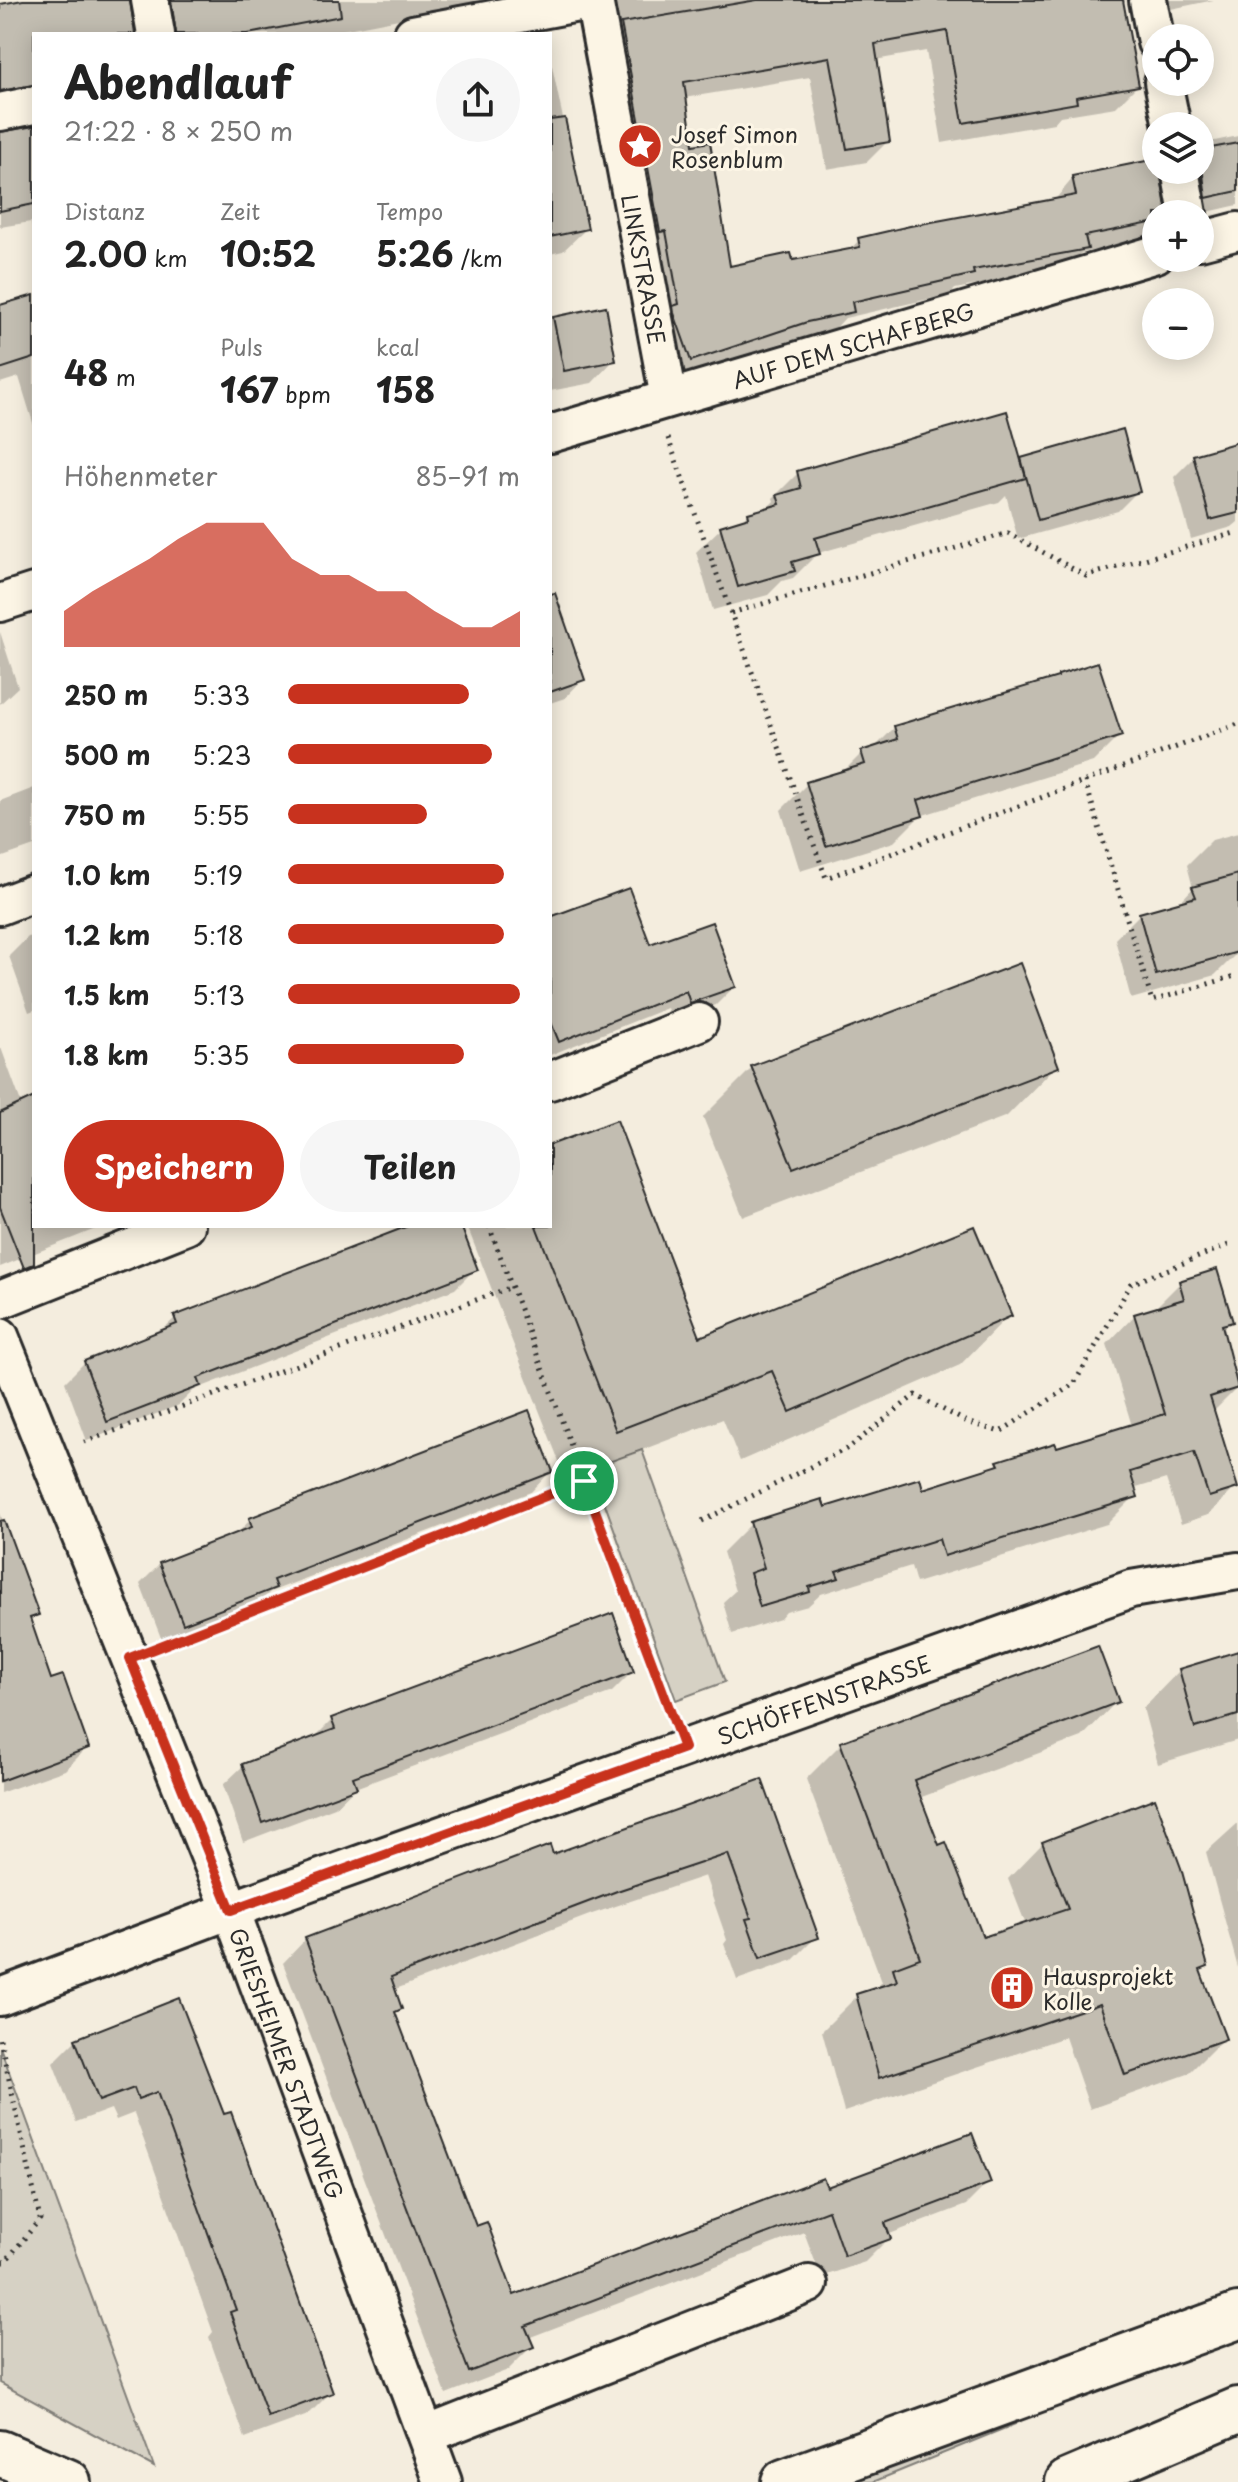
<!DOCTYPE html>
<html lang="de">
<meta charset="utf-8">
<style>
:root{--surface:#fff;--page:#f6f6f6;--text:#222;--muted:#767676;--accent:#c8321e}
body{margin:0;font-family:"Playpen Sans",sans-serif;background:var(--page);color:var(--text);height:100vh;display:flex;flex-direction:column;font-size:30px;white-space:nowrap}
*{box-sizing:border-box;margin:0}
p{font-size:26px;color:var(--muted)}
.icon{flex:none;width:44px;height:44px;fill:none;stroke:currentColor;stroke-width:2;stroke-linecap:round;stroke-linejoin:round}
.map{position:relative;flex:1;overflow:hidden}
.panel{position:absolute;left:32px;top:32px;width:520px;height:1196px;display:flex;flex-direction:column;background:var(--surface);border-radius:0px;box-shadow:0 4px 20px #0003}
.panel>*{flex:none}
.tools{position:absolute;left:1142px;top:24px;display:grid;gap:16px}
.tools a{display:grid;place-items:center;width:72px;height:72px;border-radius:50%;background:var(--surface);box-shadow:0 4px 20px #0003;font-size:40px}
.pin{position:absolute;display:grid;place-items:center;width:68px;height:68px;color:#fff;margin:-34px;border:4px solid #fff;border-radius:50%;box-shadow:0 2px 8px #0007}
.round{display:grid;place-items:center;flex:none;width:84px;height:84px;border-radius:42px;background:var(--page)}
.overview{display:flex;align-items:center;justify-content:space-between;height:136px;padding:0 32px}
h1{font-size:44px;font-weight:700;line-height:60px}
.metrics{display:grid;grid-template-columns:repeat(3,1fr);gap:12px;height:136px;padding:8px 32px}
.metrics div{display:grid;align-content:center}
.metrics b{font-size:34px;font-weight:700}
.metrics small{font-size:22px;font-weight:400}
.metrics p{font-size:22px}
.chart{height:224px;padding:16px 32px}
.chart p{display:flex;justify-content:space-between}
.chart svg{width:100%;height:144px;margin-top:8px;fill:var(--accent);opacity:.7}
.cta{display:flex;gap:16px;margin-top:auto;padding:16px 32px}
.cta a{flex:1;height:92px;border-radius:48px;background:var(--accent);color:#fff;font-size:32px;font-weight:700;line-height:92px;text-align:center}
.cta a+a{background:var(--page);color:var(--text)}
ul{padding:0 32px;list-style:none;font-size:26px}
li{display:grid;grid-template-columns:128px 96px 1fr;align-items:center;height:60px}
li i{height:20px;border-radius:10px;background:var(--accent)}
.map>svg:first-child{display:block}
.green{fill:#d6d1c4;stroke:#807e78;stroke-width:2}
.shadow{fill:#0003}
.building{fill:#c2bdb1;stroke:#2b2b2b;stroke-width:2}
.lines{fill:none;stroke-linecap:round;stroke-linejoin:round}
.street-casing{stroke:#2b2b2b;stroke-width:42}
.highway-casing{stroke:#2b2b2b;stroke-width:50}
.path{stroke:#2b2b2b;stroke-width:5;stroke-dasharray:2 6;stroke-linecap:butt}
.street{stroke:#fcf5e5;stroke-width:36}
.highway{stroke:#fcf5e5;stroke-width:44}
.route-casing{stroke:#fff;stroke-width:16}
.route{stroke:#c8321e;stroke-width:10}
.labels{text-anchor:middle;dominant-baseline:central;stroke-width:6;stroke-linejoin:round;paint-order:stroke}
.poi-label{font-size:22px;fill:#2b2b2b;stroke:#fcf5e5;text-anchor:start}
.street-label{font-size:22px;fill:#2b2b2b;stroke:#fcf5e5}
</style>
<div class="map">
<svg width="1238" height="2482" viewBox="0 0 1238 2482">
<rect width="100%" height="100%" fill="#f4edde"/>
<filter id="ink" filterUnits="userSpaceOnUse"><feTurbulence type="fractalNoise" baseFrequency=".0125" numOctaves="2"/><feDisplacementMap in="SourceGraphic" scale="16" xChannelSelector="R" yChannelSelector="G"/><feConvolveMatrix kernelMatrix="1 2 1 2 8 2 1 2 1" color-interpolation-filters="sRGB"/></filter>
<g filter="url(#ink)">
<!-- green -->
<g class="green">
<path d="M642,1450L725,1682L676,1700L592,1468Z"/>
<path d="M0,2047L154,2467L0,2383Z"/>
<path d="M1014,2417L1015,2424L873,2482H839Z"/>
</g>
<!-- shadow -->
<g class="shadow">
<path d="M33,0H540L491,1L322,34H152L135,1L128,0L133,34H34V240L31,222L0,227V134L33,129L34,122L0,106V6Z"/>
<path d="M599,0H1126L1122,5L1137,86L1116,107L1060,116L1054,123L942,143L926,51L875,60L888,141L867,162L827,169L810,77L684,98L691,147L728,268L791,263L848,252L859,240L1053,202L1073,178L1156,161L1165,214H1156V228L1145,240L1081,253L1064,269L955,289L951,294L845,318L831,333L784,342L670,381Z"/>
<path d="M1130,0H1214L1147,14Z"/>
<path d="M550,66H552L586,229L563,251L550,254Z"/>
<path d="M1238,136V205L1199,214L1176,170H1200V153L1210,142Z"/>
<path d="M34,297V426L19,377L0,383V307Z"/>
<path d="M604,309L614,360L592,383L550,391V319Z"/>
<path d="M1238,456V522L1232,527L1191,539L1174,477L1194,457Z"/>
<path d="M1022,460L1138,491L1118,511L1018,539L1006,495L999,502L818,553L793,578L782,581L768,595L713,610L696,552L721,528L742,522L749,515L764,511L774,501L773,498L798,473L1020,462Z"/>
<path d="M0,632L18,687L0,704Z"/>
<path d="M550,658L583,679L565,698L550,703Z"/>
<path d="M895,727L1119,736L1093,762L920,816L894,842L800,871L781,810L807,784L842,773L862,753L873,749Z"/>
<path d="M34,788V846L0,858V801Z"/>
<path d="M1238,833V952L1215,975L1131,999L1115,939L1140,914L1178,904L1193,888L1187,865L1212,840Z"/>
<path d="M550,919L649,947L734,987L716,1005L672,1020L667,1008L550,1055Z"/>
<path d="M34,935V1010L29,1012L9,956L28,937Z"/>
<path d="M0,1045L22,1105L34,1100V1226H103L0,1267Z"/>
<path d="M1056,1066L1007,1116L743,1217L703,1117L752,1068Z"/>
<path d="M550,1148L698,1340L1009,1315L960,1365L740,1461L723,1419L566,1479L467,1226H550Z"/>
<path d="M413,1226H459L475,1269L455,1289L194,1390L179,1405L87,1441L65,1382L85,1362L159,1333L175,1318Z"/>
<path d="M1180,1283L1230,1321L1221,1331L1238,1387L1213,1412L1236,1487L1208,1515L1181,1524L1166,1479L1133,1489L1135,1496L1107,1524L916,1583L911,1566L821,1594L808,1606L786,1612L780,1619L732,1634L723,1602L735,1591L723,1552L751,1524L922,1492L992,1469L998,1463L1055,1449L1132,1426L1107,1344L1135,1315L1153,1310Z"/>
<path d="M550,1472L531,1492L270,1592L254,1608L163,1643L140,1584L160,1564L235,1536L250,1520Z"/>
<path d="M0,1513L36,1614L29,1622L50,1681L87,1748L65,1770L0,1793Z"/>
<path d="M1238,1653V1740L1158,1764L1143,1708L1180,1670Z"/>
<path d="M632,1672L612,1692L355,1788L335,1807L243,1842L223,1785L243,1766L313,1739L332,1720Z"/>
<path d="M1117,1701L1082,1737L919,1798L937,1847L982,1940L1026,1925L1008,1879L1043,1843L1205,1967L1199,1973L1223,2039L1188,2074L1090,2109L1065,2037L844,2112L822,2031L857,1996L873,1991L882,1982L806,1779L841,1744Z"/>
<path d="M761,1782L816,1937L793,1960L737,1980L724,1944L727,1940L705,1876L592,1914L393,1990L400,2008L394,2014L475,2229L513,2298L825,2189L989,2182L966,2205L887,2235L889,2238L865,2262L821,2277L804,2232L528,2338L531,2347L508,2370L446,2394L283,1963L306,1939L552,1856Z"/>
<path d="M1238,1823V1968L1206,1852Z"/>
<path d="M178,2001L331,2392L308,2415L245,2438L209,2337L213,2332L134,2113L116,2120L111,2109L76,2122L53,2063L76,2040Z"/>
</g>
<!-- building -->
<g class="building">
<path d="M23,0H130L135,34H34V85L0,91V4Z"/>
<path d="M171,0H339L341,16L248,34H176Z"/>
<path d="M757,0H1123L1139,86L1076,97L1077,103L963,123L947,31L875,44L890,142L847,149L830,57L684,82L693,145L710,142L730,266L791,253L793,260L860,247L858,238L910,226L1076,195L1072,176L1156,159V170H1160L1167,214H1156V222L1085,236L1088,249L973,270L974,274L852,302L854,312L807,322L691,361L674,313L673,306L679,304L666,231L660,232L621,23Z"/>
<path d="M565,118L588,229L550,237V120Z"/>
<path d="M34,126V204L0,211V132Z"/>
<path d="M1238,143V191L1206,198L1200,150Z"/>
<path d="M34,295V358L0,369V305Z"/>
<path d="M606,306L616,361L564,371L553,317Z"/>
<path d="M1007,411L1026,478L815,538L820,554L792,562L795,571L738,587L720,526L749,517L748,513L780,504L777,495L801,488L797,471Z"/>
<path d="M1123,429L1140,492L1038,520L1021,458Z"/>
<path d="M1238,442V513L1210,520L1193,455Z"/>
<path d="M555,593L585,680L550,692V594Z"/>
<path d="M1098,662L1122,736L918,800L923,816L826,846L806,782L865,764L861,751L898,739L894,726L1058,677V675Z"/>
<path d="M1238,874V952L1156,975L1139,913L1196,897L1192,887Z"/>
<path d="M629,888L650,944L712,922L736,987L690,1003L686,991L559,1042L550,1020V917Z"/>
<path d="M1020,963L1059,1067L793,1168L751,1066Z"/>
<path d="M34,1097V1264L24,1268L0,1207V1113Z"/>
<path d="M617,1120L700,1337L974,1226L1012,1316L790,1412L772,1371L616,1431L536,1226H550V1145Z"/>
<path d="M408,1226H461L478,1270L198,1378L201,1386L107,1422L84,1361L177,1324L174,1316Z"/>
<path d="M1217,1269L1233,1322L1222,1325L1238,1388L1210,1397L1238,1488L1209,1497L1194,1452L1130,1472L1138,1497L944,1556L939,1539L836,1571L839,1578L809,1587L810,1592L760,1607L750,1573L764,1568L750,1522L822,1499L825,1507L920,1478L923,1489L999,1465L997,1461L1055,1443L1057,1447L1165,1414L1134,1314L1184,1299L1179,1281Z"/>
<path d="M529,1410L553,1472L273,1580L276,1588L183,1624L159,1563L252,1527L249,1518Z"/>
<path d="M4,1520L39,1615L30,1618L51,1679L63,1675L89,1748L0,1781V1521Z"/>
<path d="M613,1613L634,1672L353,1777L357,1788L263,1823L242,1764L335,1729L331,1718Z"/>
<path d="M1098,1646L1119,1702L914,1780L939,1845L946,1842L983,1937L1068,1909L1042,1842L1155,1798L1181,1868L1208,1967L1200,1970L1226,2039L1125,2075L1100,2004L879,2078L856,1994L897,1981L893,1968L920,1958L840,1742Z"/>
<path d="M1238,1651V1715L1195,1728L1179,1669Z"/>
<path d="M762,1779L819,1938L760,1958L746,1919L751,1918L728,1854L617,1891L391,1977L402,2009L395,2012L476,2226L487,2222L514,2295L823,2178L827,2187L972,2133L991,2183L885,2223L891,2239L844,2256L828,2210L525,2326L534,2347L469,2372L305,1938L550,1845L553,1854Z"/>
<path d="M179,1998L224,2114L231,2112L333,2393L268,2417L230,2312L236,2310L157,2092L138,2099L134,2088L99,2101L75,2039Z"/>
</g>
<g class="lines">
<!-- street casing -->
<g class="street-casing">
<g id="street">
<path d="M150,0L156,34"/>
<path d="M1148,0L1156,42"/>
<path id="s1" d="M413,34L594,0L669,398"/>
<path d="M1163,82L1172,126"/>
<path d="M0,112L34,105"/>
<path d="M1180,170L1188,214"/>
<path d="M1200,241L1238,231"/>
<path id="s2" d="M550,434L1156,254"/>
<path d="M0,603L34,592"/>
<path d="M0,906L34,893"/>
<path d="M550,1081L699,1022"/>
<path d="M0,1300L186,1226"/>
<path id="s3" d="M0,1336L231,1910L443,2482"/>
<path id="s4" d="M0,1997L231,1910L1131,1589L1238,1571"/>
<path d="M426,2435L809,2284"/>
</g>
</g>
<!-- highway casing -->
<g class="highway-casing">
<g id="highway">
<path d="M0,2453L68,2482"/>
<path d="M784,2482L1238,2316"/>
<path d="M1068,2482L1238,2410"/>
</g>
</g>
<!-- path -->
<g class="path">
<path d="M668,438L826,878L1238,724"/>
<path d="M731,613L1008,533L1086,576L1238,532"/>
<path d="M1085,781L1152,1001L1238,975"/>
<path d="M489,1226L671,1713"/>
<path d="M84,1442L512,1287"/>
<path d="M702,1521L850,1447L915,1395L969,1423L1000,1432L1074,1384L1131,1284L1231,1244"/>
<path d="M164,1645L584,1481"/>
<path d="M0,2039L40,2219L5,2262H0"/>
</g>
<!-- street -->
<use href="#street" class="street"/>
<!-- highway -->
<use href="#highway" class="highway"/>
</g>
</g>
<g class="lines" filter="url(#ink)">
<!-- route casing -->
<g class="route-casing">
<path id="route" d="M584,1481L684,1748L231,1910L130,1658Z"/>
</g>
<!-- route -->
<use href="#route" class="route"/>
</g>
<!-- icons -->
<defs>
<g id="sight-disc" transform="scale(2.3)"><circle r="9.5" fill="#c8321e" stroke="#fcf5e5"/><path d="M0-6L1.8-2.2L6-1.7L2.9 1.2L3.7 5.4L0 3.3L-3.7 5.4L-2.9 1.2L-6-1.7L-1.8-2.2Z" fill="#fff"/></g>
<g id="building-disc" transform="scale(2.3)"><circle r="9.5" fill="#c8321e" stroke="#fcf5e5"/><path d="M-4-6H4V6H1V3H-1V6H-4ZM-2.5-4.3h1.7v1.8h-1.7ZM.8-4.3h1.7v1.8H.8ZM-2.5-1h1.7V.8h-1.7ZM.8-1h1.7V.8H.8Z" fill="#fff"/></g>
</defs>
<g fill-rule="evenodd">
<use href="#sight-disc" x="640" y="146"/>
<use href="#building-disc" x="1012" y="1988"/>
</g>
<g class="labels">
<!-- poi labels -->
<g class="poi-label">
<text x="671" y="133">Josef Simon<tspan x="671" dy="25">Rosenblum</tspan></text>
<text x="1043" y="1975">Hausprojekt<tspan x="1043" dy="25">Kolle</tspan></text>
</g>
<!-- street labels -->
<g class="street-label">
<text stroke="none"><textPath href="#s1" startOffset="458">LINKSTRASSE</textPath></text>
<text stroke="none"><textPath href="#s2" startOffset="316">AUF DEM SCHAFBERG</textPath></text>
<text stroke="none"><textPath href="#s4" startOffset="876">SCHÖFFENSTRASSE</textPath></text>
<text stroke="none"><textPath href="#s3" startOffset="782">GRIESHEIMER STADTWEG</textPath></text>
</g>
</g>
</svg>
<div class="tools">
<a><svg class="icon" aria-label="locate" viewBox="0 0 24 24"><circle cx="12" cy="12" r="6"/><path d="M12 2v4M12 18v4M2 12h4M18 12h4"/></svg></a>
<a><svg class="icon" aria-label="layers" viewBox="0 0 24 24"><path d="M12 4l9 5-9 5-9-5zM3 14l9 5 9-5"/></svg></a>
<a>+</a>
<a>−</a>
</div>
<div class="pin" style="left:584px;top:1481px;background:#1e9e55"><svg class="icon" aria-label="arrive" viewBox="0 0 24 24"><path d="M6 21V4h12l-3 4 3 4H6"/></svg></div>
<section class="panel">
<div class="overview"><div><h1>Abendlauf</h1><p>21:22 · 8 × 250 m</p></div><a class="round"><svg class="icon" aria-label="share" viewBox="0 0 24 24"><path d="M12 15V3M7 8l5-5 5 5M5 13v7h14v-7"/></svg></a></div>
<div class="metrics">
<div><p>Distanz</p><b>2.00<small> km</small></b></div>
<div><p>Zeit</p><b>10:52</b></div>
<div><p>Tempo</p><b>5:26<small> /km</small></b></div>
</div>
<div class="metrics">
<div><b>48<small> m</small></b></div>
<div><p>Puls</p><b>167<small> bpm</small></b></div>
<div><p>kcal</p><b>158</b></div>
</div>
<div class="chart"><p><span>Höhenmeter</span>85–91 m</p>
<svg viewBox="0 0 160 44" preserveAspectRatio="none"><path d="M0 44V33L10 27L20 22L30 17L40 11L50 6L60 6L70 6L80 17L90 22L100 22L110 27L120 27L130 33L140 38L150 38L160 33V44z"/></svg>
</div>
<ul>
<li><b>250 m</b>5:33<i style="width:78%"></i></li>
<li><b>500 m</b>5:23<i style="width:88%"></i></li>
<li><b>750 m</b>5:55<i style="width:60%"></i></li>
<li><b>1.0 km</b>5:19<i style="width:93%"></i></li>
<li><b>1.2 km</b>5:18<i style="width:93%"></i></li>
<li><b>1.5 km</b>5:13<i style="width:100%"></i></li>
<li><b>1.8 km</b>5:35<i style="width:76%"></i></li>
</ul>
<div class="cta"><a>Speichern</a><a>Teilen</a></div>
</section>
</div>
